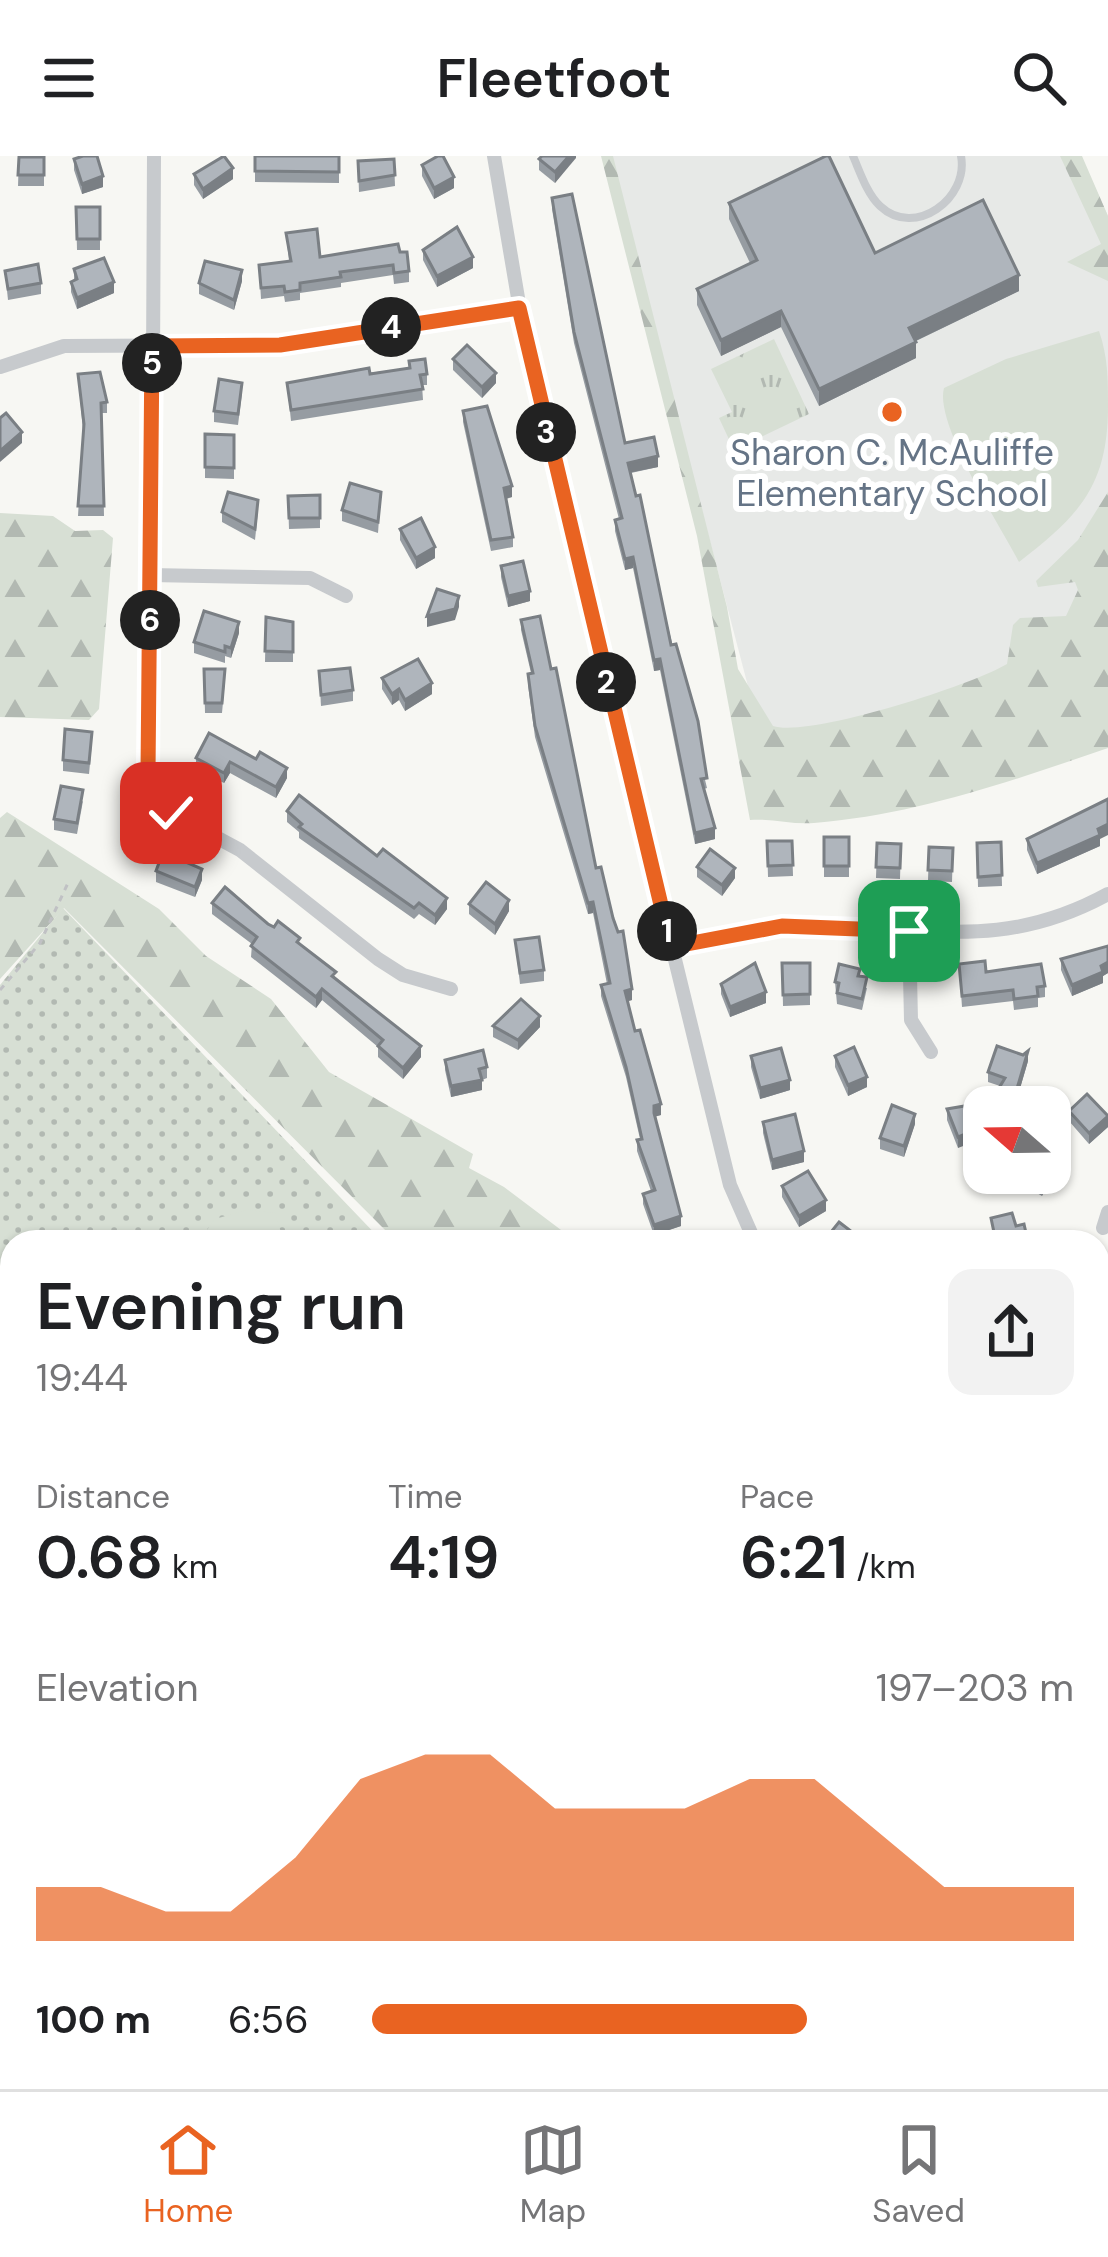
<!DOCTYPE html>
<meta charset="utf-8">
<style>
:root{--surface:#fff;--page:#f2f2f2;--text:#202124;--muted:#757577;--line:#e0e0e0;--accent:#e96321}
body{margin:0;font-family:"DM Sans",sans-serif;background:var(--page);color:var(--text);height:100vh;display:flex;flex-direction:column;font-size:45px;white-space:nowrap}
*{box-sizing:border-box;margin:0}
p{font-size:39px;color:var(--muted)}
.icon{flex:none;width:66px;height:66px;fill:none;stroke:currentColor;stroke-width:2;stroke-linecap:round;stroke-linejoin:round}
.map{position:relative;flex:1;overflow:hidden}
.drawer{position:absolute;left:0px;top:1074px;width:1110px;height:861px;display:flex;flex-direction:column;background:var(--surface);border-radius:36px 36px 0 0;box-shadow:0 3px 9px #0004}
.drawer>*{flex:none}
.needle{width:78px;rotate:290deg}
.buttons{position:absolute;left:963px;top:930px;display:grid;gap:24px}
.buttons a{display:grid;place-items:center;width:108px;height:108px;border-radius:24px;background:var(--surface);box-shadow:0 3px 9px #0004;font-size:60px}
.pin{position:absolute;display:grid;place-items:center;width:102px;height:102px;color:#fff;margin:-51px;border-radius:24px;box-shadow:0 6px 18px #0006}
.km{position:absolute;width:60px;height:60px;margin:-30px;border-radius:50%;background:#222;color:#fff;font-size:33px;line-height:60px;text-align:center}
.round{display:grid;place-items:center;flex:none;width:126px;height:126px;border-radius:24px;background:var(--page)}
.overview{display:flex;align-items:center;justify-content:space-between;height:204px;padding:0 36px}
h1{font-size:66px;font-weight:600;line-height:90px}
.metrics{display:grid;grid-template-columns:repeat(3,1fr);gap:18px;height:204px;padding:12px 36px}
.metrics div{display:grid;align-content:center}
.metrics b{font-size:60px;font-weight:600}
.metrics small{font-size:33px;font-weight:400}
.metrics p{font-size:33px}
.chart{height:336px;padding:24px 36px}
.chart p{display:flex;justify-content:space-between}
.chart svg{width:100%;height:216px;margin-top:12px;fill:var(--accent);opacity:.7}
ul{padding:0 36px;list-style:none;font-size:39px}
li{display:grid;grid-template-columns:192px 144px 1fr;align-items:center;height:90px}
li i{height:30px;border-radius:15px;background:var(--accent)}
header{display:flex;justify-content:space-between;align-items:center;height:156px;padding:0 36px;background:var(--surface);font-size:54px;font-weight:600}
.tabs{display:flex;justify-content:space-around;align-items:center;height:168px;border-top:3px solid var(--line);background:var(--surface);font-size:33px;color:var(--muted)}
.tabs a{display:grid;justify-items:center;gap:6px}
.tabs .selected{color:var(--accent)}
.map>svg:first-child{display:block}
.built{fill:#e7e9e7}
.grass{fill:url(#grass-dots)}
.forest{fill:url(#forest-firs)}
.park{fill:url(#park-tufts)}
.garden{fill:#d7dfd4}
.lines{fill:none;stroke-linecap:round;stroke-linejoin:round}
.path{stroke:#c0c1c4;stroke-width:3;stroke-dasharray:6 6;stroke-linecap:butt}
.service{stroke:#c7cacd;stroke-width:8}
.minor{stroke:#c7cacd;stroke-width:14}
.wall{fill:#969ca2}
.shaded-wall{fill:#7a7f84}
.building{fill:#afb5bc;stroke:#7a7f84;stroke-width:3}
.route-casing{stroke:#fff;stroke-width:24}
.route{stroke:#e96321;stroke-width:15}
.poi-dot{fill:#e96321;stroke:#fff;stroke-width:4.5}
.labels{text-anchor:middle;dominant-baseline:central;stroke-width:12;stroke-linejoin:round;paint-order:stroke}
.poi-label{font-size:36px;fill:#657486;stroke:#fff}
</style>
<header><svg class="icon" aria-label="menu" viewBox="0 0 24 24"><path d="M4 6h16M4 12h16M4 18h16"/></svg>Fleetfoot<svg class="icon" aria-label="search" viewBox="0 0 24 24"><circle cx="10" cy="10" r="6"/><path d="M15 15l6 6"/></svg></header>
<div class="map">
<svg width="1108" height="1933" viewBox="0 0 1108 1933">
<defs>
<pattern id="grass-dots" width="8" height="8" patternUnits="userSpaceOnUse" patternTransform="scale(3)"><rect width="8" height="8" fill="#d7dfd4"/><path d="M2 2h.1M6 6h.1" fill="none" stroke="#b2b9b2" stroke-width="1.8" stroke-linecap="round"/></pattern>
<pattern id="forest-firs" width="22" height="20" patternUnits="userSpaceOnUse" patternTransform="scale(3)"><rect width="22" height="20" fill="#d7dfd4"/><path d="M5 1l3.5 6h-7zM16 11l3.5 6h-7z" fill="#b2b9b2"/></pattern>
<pattern id="park-tufts" width="24" height="20" patternUnits="userSpaceOnUse" patternTransform="scale(3)"><rect width="24" height="20" fill="#d7dfd4"/><path d="M3 7l-1-3M5 7V3M7 7l1-3M15 17l-1-3M17 17v-4M19 17l1-3" fill="none" stroke="#b2b9b2"/></pattern>
</defs>
<rect width="100%" height="100%" fill="#f7f7f3"/>
<!-- built -->
<path class="built" d="M609,0H1081L1108,60V592L781,656Z"/>
<!-- grass -->
<g class="grass">
<path d="M63,752L383,1086H12V1129L0,1121V829Z"/>
<path d="M0,1134L12,1141V1283L0,1286Z"/>
</g>
<!-- forest -->
<g class="forest">
<path d="M601,0H613L727,451L738,513L773,570C809,582 972,529 1007,508L1013,469L1020,462L1066,460L1078,434L1075,426L1038,431L1036,425L1078,384L1108,336V592C1012,625 915,659 814,667C793,669 771,662 750,664L697,380Z"/>
<path d="M1060,0H1082L1108,60V125L1067,106L1101,88Z"/>
<path d="M0,357L53,360L75,375L103,374L113,382L99,553L89,564L0,561Z"/>
<path d="M7,656L159,753L206,800L271,843L329,916L473,998L469,1012L504,1031L577,1086H397L64,752L0,823V662Z"/>
<path d="M1098,1559L1108,1573V1933H739L748,1923H1098Z"/>
</g>
<!-- park -->
<path class="park" d="M774,183L809,258L734,294L719,262L732,256L711,213Z"/>
<!-- garden -->
<g class="garden">
<path d="M1099,175C1108,201 1108,223 1108,250C1108,329 1080,359 1019,406C1000,370 934,267 944,232L1006,203Z"/>
<path d="M247,1054L275,1057L284,1086H198L215,1063Z"/>
</g>
<g class="lines">
<!-- path -->
<g class="path">
<path d="M0,834L40,787L68,727"/>
<path d="M0,1127L12,1134"/>
<path d="M0,1586L12,1582"/>
<path d="M354,1923L357,1933"/>
</g>
<!-- service -->
<g class="service">
<path d="M853,0C860,16 867,38 880,50C915,83 969,42 961,0"/>
<path d="M0,1345L12,1342"/>
<path d="M182,1923L185,1933"/>
<path d="M339,1923L342,1933"/>
<path d="M420,1933L426,1923"/>
<path d="M677,1933L705,1923"/>
<path d="M722,1933L733,1923"/>
</g>
<!-- minor -->
<g class="minor">
<path d="M154,0L151,632L171,657L240,694L378,803L403,819L451,833"/>
<path d="M494,0L528,201L730,1029L755,1086"/>
<path d="M0,211L64,190L280,189L519,151"/>
<path d="M150,419L310,422L346,440"/>
<path d="M909,775L911,864L931,896"/>
<path d="M671,791C720,781 767,769 818,769C930,771 1004,795 1108,738"/>
<path d="M1103,1072L1108,1056"/>
<path d="M1098,1340L1108,1342"/>
</g>
</g>
<!-- wall -->
<g class="wall">
<path d="M255,0H339V27L255,26Z"/>
<path d="M576,0L555,27L539,14V3Z"/>
<path d="M19,1H44V30H18Z"/>
<path d="M74,3L103,31L82,38L74,14Z"/>
<path d="M394,3L395,30L359,36L358,5Z"/>
<path d="M422,9L454,32L434,43L422,20Z"/>
<path d="M194,18L233,23L203,43L194,29Z"/>
<path d="M552,42L625,287L658,311L631,317L707,632L704,633L715,683L695,688L660,514L654,515L633,412L625,414L615,375V364L619,363L574,187L552,53Z"/>
<path d="M729,47L875,97L1019,135L916,185V202L819,250L781,171L721,200L697,149V133L750,107L729,63Z"/>
<path d="M76,51H100V94H77Z"/>
<path d="M286,77L320,101L400,96L409,115V126L394,128L393,119L341,127V131L300,137V144L285,146L284,140L261,143L259,109L289,105Z"/>
<path d="M423,94L473,112L437,131L423,104Z"/>
<path d="M74,113L114,137L77,153L71,136V126L74,124Z"/>
<path d="M5,115L41,127V138L8,144Z"/>
<path d="M242,125L234,154L199,138V127Z"/>
<path d="M453,203L496,227L482,242L453,214Z"/>
<path d="M409,205L427,218V229H422L423,244L291,265L287,227L409,212Z"/>
<path d="M78,218L107,246V257H102L104,360H78L83,275Z"/>
<path d="M242,237L238,269L214,266V255Z"/>
<path d="M463,255L512,341L506,343L513,381V391L491,395L463,266Z"/>
<path d="M205,278L234,279V323L205,322Z"/>
<path d="M381,336L378,377L342,365V354Z"/>
<path d="M320,339V372L289,373L288,340Z"/>
<path d="M258,355L255,384L222,366V356Z"/>
<path d="M400,373L435,402L416,413L400,384Z"/>
<path d="M501,410L530,445L508,451L501,421Z"/>
<path d="M266,461L293,466V506H265Z"/>
<path d="M521,464L596,712L632,844L628,845L635,875L661,959L655,960L681,1070L654,1079L643,1048V1038L651,1035L637,995V984L640,983L626,921L601,840V829L607,828L593,757L588,758L535,581L528,529V518L531,517L521,474Z"/>
<path d="M239,477L231,502L225,500V507L194,497V486Z"/>
<path d="M204,513L225,524L222,557H205Z"/>
<path d="M319,515L353,534V545L321,550Z"/>
<path d="M382,522L432,538L405,555L399,544L392,549L382,533Z"/>
<path d="M209,577L287,622L276,642L230,617L224,627L196,613V602Z"/>
<path d="M92,586L89,618L63,615V604Z"/>
<path d="M83,645L77,678L54,674V663Z"/>
<path d="M287,655L447,753L435,769L419,758L414,763L299,682V676L287,666Z"/>
<rect x="824" y="681" width="25" height="40"/>
<path d="M1027,683H1100V690L1037,718L1027,694Z"/>
<path d="M767,685H792L793,720L768,721Z"/>
<path d="M1001,686L1002,730L978,731L977,687Z"/>
<path d="M877,687L901,688L900,723L876,722Z"/>
<path d="M929,691L953,692L952,726L928,725Z"/>
<path d="M697,711L735,722L722,740L697,721Z"/>
<path d="M156,715L202,724L195,741L156,726Z"/>
<path d="M212,747L268,768L300,788L421,901L403,923L378,901V891L322,844L316,852L251,801L252,788L212,758Z"/>
<path d="M469,748L509,755L495,779L469,758Z"/>
<path d="M515,784L544,814V825L520,828Z"/>
<path d="M1108,790V817L1103,820V827L1072,840L1061,814V803Z"/>
<path d="M782,807H810V849L783,850Z"/>
<path d="M959,808L1045,830V841L1038,842V851L1014,854L1013,845L962,851Z"/>
<path d="M835,826L867,832L862,854L837,848Z"/>
<path d="M721,828L766,847L730,861L721,838Z"/>
<path d="M493,870L540,871L518,894L493,881Z"/>
<path d="M751,900L790,934L760,943L751,911Z"/>
<path d="M835,900L867,931L848,940L835,911Z"/>
<path d="M445,904L487,911V922L482,924V934L451,941L445,914Z"/>
<path d="M1028,905L1016,946L1012,951H1002L996,947V937L1000,930L988,926V916Z"/>
<path d="M982,947L958,992L947,964V953Z"/>
<path d="M1069,955L1108,971L1089,988L1069,965Z"/>
<path d="M763,966L804,1006L772,1014L763,977Z"/>
<path d="M915,968L904,1001L880,993V982Z"/>
<path d="M1053,1010L1042,1040L1016,1025V1017H1050Z"/>
<path d="M782,1030L826,1055L799,1071L782,1041Z"/>
<rect x="1098" y="1149" width="10" height="31"/>
<path d="M1098,1256L1108,1258L1107,1291L1098,1289Z"/>
</g>
<!-- shaded-wall -->
<g class="shaded-wall">
<path d="M569,0H576V2L555,27V16Z"/>
<path d="M233,12V23L203,43V33Z"/>
<path d="M103,20V31L82,38V28Z"/>
<path d="M454,21V32L434,43V32Z"/>
<path d="M473,101V112L437,131V120Z"/>
<path d="M242,114V125L234,154V144Z"/>
<path d="M1019,119V135L909,188V172Z"/>
<path d="M114,126V137L77,153V142Z"/>
<path d="M781,155V171L721,200V184Z"/>
<path d="M916,186V202L819,250V233Z"/>
<path d="M496,217V227L482,242V231Z"/>
<path d="M22,276V287L0,306V295Z"/>
<path d="M658,300V311L628,317V307Z"/>
<path d="M512,330V341L504,343V332Z"/>
<path d="M435,391V402L416,413V402Z"/>
<path d="M633,401V412L625,414V403Z"/>
<path d="M530,435V445L508,451V440Z"/>
<path d="M459,440V451L455,464L427,471V460Z"/>
<path d="M239,466V477L231,502V492Z"/>
<path d="M660,503V514L654,515V504Z"/>
<path d="M432,527V538L405,555V544Z"/>
<path d="M399,533V544L392,549V538Z"/>
<path d="M230,606V617L224,627V617Z"/>
<path d="M287,612V622L276,642V631Z"/>
<path d="M1108,668V679L1100,683V690L1037,718V707Z"/>
<path d="M715,672V683L695,688V677Z"/>
<path d="M735,712V722L722,740V729Z"/>
<path d="M202,713V724L195,741V731Z"/>
<path d="M447,742V753L435,769V759Z"/>
<path d="M509,744V755L495,779V768Z"/>
<path d="M593,746V757L588,758V747Z"/>
<path d="M1108,806V817L1103,820V827L1072,840V829Z"/>
<path d="M322,833V844L316,852V841Z"/>
<path d="M632,833V844L625,846V835Z"/>
<path d="M766,836V847L730,861V851Z"/>
<path d="M540,860V871L518,894V884Z"/>
<path d="M421,890V901L403,923V912Z"/>
<path d="M1028,895V905L1016,946L1012,951H1008V947Z"/>
<path d="M867,921V931L848,940V929Z"/>
<path d="M482,924V934L451,941V930Z"/>
<path d="M790,924V934L760,943V932Z"/>
<path d="M661,948V959L654,961V950Z"/>
<path d="M915,958V968L904,1001V990Z"/>
<path d="M1108,960V971L1089,988V977Z"/>
<path d="M984,971V982L958,992V981Z"/>
<path d="M804,995V1006L772,1014V1004Z"/>
<path d="M1053,999V1010L1042,1040V1029L1047,1017H1050V1008Z"/>
<path d="M826,1044V1055L799,1071V1060Z"/>
<path d="M681,1060V1070L654,1079V1069Z"/>
</g>
<!-- building -->
<g class="building">
<path d="M83,0H97L103,20L82,28L74,3Z"/>
<path d="M224,0L233,12L203,33L194,18Z"/>
<path d="M255,0H339V16L255,15Z"/>
<path d="M438,0H443L454,21L434,32L422,9Z"/>
<path d="M542,0H569L555,16L539,3Z"/>
<path d="M826,0H829L875,97L983,44L1019,119L909,172L916,186L819,233L781,155L721,184L697,133L757,104L729,47Z"/>
<path d="M19,1H44V19H18Z"/>
<path d="M394,3L395,19L359,25L358,5Z"/>
<path d="M572,38L625,287L654,281L658,300L628,307L636,340L640,339L671,489L676,488L698,565L707,622L701,623L715,672L695,677L660,503L654,504L633,401L625,403L615,364L622,362L574,176L552,42Z"/>
<path d="M76,51H100V83H77Z"/>
<path d="M457,71L473,101L437,120L423,94Z"/>
<path d="M317,73L320,101L398,88L400,96H407L409,115L394,117L393,109L340,116L341,121L300,127V134L285,136L284,130L261,132L259,109L291,105L286,77Z"/>
<path d="M104,102L114,126L77,142L71,126L77,123L74,113Z"/>
<path d="M205,105L242,114L234,144L199,127Z"/>
<path d="M38,108L41,127L8,133L5,115Z"/>
<path d="M467,189L496,217L482,231L453,203Z"/>
<path d="M425,203L427,218L420,219L423,233L291,254L287,227L369,212L370,218L410,212L409,205Z"/>
<path d="M100,216L107,246L101,247L104,350H78L84,268L78,218Z"/>
<path d="M219,223L242,227L238,258L214,255Z"/>
<path d="M487,250L512,330L504,332L513,381L491,384L463,255Z"/>
<path d="M6,257L22,276L0,295V262Z"/>
<path d="M205,278L234,279V312L205,311Z"/>
<path d="M350,327L381,336L378,366L342,354Z"/>
<path d="M228,336L258,344L255,373L222,356Z"/>
<path d="M320,339V362H289L288,340Z"/>
<path d="M421,362L435,391L416,402L400,373Z"/>
<path d="M523,405L530,435L508,440L501,410Z"/>
<path d="M437,433L459,440L455,453L427,460Z"/>
<path d="M204,455L239,466L231,492L225,490V496L194,486Z"/>
<path d="M540,460L551,513L556,512L596,712L601,711L613,762L618,776L623,775L632,833L625,835L635,875L640,874L661,948L654,950V957L681,1060L654,1069L643,1038L655,1034L637,984L642,983L626,911L601,829L610,827L593,746L588,747L535,570L528,518L533,517L521,464Z"/>
<path d="M266,461L293,466V496L265,495Z"/>
<path d="M418,503L432,527L405,544L399,533L392,538L382,522Z"/>
<path d="M350,512L353,534L321,539L319,515Z"/>
<path d="M204,513H225L222,547H205Z"/>
<path d="M65,573L92,576L89,607L63,604Z"/>
<path d="M209,577L256,603L260,596L287,612L276,631L230,606L224,617L196,602Z"/>
<path d="M61,630L83,634L77,667L54,663Z"/>
<path d="M299,639L377,700L383,693L447,742L435,759L419,747L414,752L299,671L302,668L287,655Z"/>
<path d="M1108,643V668L1098,673L1100,679L1037,707L1027,683Z"/>
<rect x="824" y="681" width="25" height="29"/>
<path d="M767,685H792L793,709L768,710Z"/>
<path d="M1001,686L1002,719L978,721L977,687Z"/>
<path d="M877,687L901,688L900,712L876,711Z"/>
<path d="M929,691L953,692L952,715L928,714Z"/>
<path d="M710,693L735,712L722,729L697,711Z"/>
<path d="M163,696L202,713L195,731L156,715Z"/>
<path d="M486,726L509,744L495,768L469,748Z"/>
<path d="M225,731L268,768L274,771L278,765L300,782L297,786L336,816L332,820L421,890L403,912L378,890L383,884L322,833L316,841L251,790L257,781L212,747Z"/>
<path d="M539,781L544,814L520,817L515,784Z"/>
<path d="M1108,790V806L1101,810L1103,816L1072,829L1061,803Z"/>
<path d="M985,805L986,816L1041,808L1045,830L1037,831L1038,840L1014,843L1013,834L962,840L959,808Z"/>
<path d="M755,807L766,836L730,851L721,828Z"/>
<path d="M782,807H810V838L783,839Z"/>
<path d="M839,808L860,813L858,820L867,821L862,843L837,837L839,827L835,826Z"/>
<path d="M521,843L540,860L518,884L493,870Z"/>
<path d="M997,890L1023,899L1028,895L1016,936L1008,947L996,937L1005,922L988,916Z"/>
<path d="M854,891L867,921L848,929L835,900Z"/>
<path d="M781,892L790,924L760,932L751,900Z"/>
<path d="M483,894L487,911L479,913L482,924L451,930L445,904Z"/>
<path d="M1087,938L1108,960L1089,977L1069,955Z"/>
<path d="M982,947L984,952V971L958,981L947,953Z"/>
<path d="M892,949L915,958L904,990L880,982Z"/>
<path d="M795,958L804,995L772,1004L763,966Z"/>
<path d="M808,1015L826,1044L799,1060L782,1030Z"/>
<path d="M1020,1017H1047L1042,1029Z"/>
<path d="M1012,1057L1016,1070L1024,1068L1028,1086H996L991,1062Z"/>
<path d="M839,1066L865,1086H833L827,1081Z"/>
<rect x="1098" y="1149" width="10" height="20"/>
<path d="M1098,1256L1108,1258L1107,1280L1098,1278Z"/>
</g>
<g class="lines">
<!-- route casing -->
<g class="route-casing">
<path id="route" d="M171,657L154,639L148,616L152,190L280,189L519,152L671,791L782,770L909,775"/>
</g>
<!-- route -->
<use href="#route" class="route"/>
</g>
<!-- markers -->
<circle class="poi-dot" cx="892" cy="256" r="12"/>
<g class="labels">
<!-- poi labels -->
<g class="poi-label">
<text x="892" y="296">Sharon C. McAuliffe<tspan x="892" dy="41">Elementary School</tspan></text>
</g>
</g>
</svg>
<div class="buttons">
<a><svg class="needle" viewBox="-14 -14 28 28"><path d="M0-13l5 13h-10z" fill="#e53935"/><path d="M0 13l5-13h-10z" fill="#757577"/></svg></a>
</div>
<div class="pin" style="left:909px;top:775px;background:#1e9e55"><svg class="icon" aria-label="arrive" viewBox="0 0 24 24"><path d="M6 21V4h12l-3 4 3 4H6"/></svg></div>
<div class="pin" style="left:171px;top:657px;background:#d93025"><svg class="icon" aria-label="check" viewBox="0 0 24 24"><path d="M5 12l5 5 9-10"/></svg></div>
<b class="km" style="left:667px;top:775px">1</b>
<b class="km" style="left:606px;top:526px">2</b>
<b class="km" style="left:546px;top:276px">3</b>
<b class="km" style="left:391px;top:171px">4</b>
<b class="km" style="left:152px;top:207px">5</b>
<b class="km" style="left:150px;top:464px">6</b>
<section class="drawer">
<div class="overview"><div><h1>Evening run</h1><p>19:44</p></div><a class="round"><svg class="icon" aria-label="share" viewBox="0 0 24 24"><path d="M12 15V3M7 8l5-5 5 5M5 13v7h14v-7"/></svg></a></div>
<div class="metrics">
<div><p>Distance</p><b>0.68<small> km</small></b></div>
<div><p>Time</p><b>4:19</b></div>
<div><p>Pace</p><b>6:21<small> /km</small></b></div>
</div>
<div class="chart"><p><span>Elevation</span>197–203 m</p>
<svg viewBox="0 0 160 44" preserveAspectRatio="none"><path d="M0 44V33L10 33L20 38L30 38L40 27L50 11L60 6L70 6L80 17L90 17L100 17L110 11L120 11L130 22L140 33L150 33L160 33V44z"/></svg>
</div>
<ul>
<li><b>100 m</b>6:56<i style="width:62%"></i></li>
</ul>
</section>
</div>
<nav class="tabs">
<a class="selected"><svg class="icon" aria-label="home" viewBox="0 0 24 24"><path d="M3 11l9-7 9 7M6 9v11h12V9"/></svg>Home</a>
<a><svg class="icon" aria-label="map" viewBox="0 0 24 24"><path d="M3 6l6-2 6 2 6-2v14l-6 2-6-2-6 2zM9 4v14M15 6v14"/></svg>Map</a>
<a><svg class="icon" aria-label="saved" viewBox="0 0 24 24"><path d="M7 4h10v16l-5-4-5 4z"/></svg>Saved</a>
</nav>
